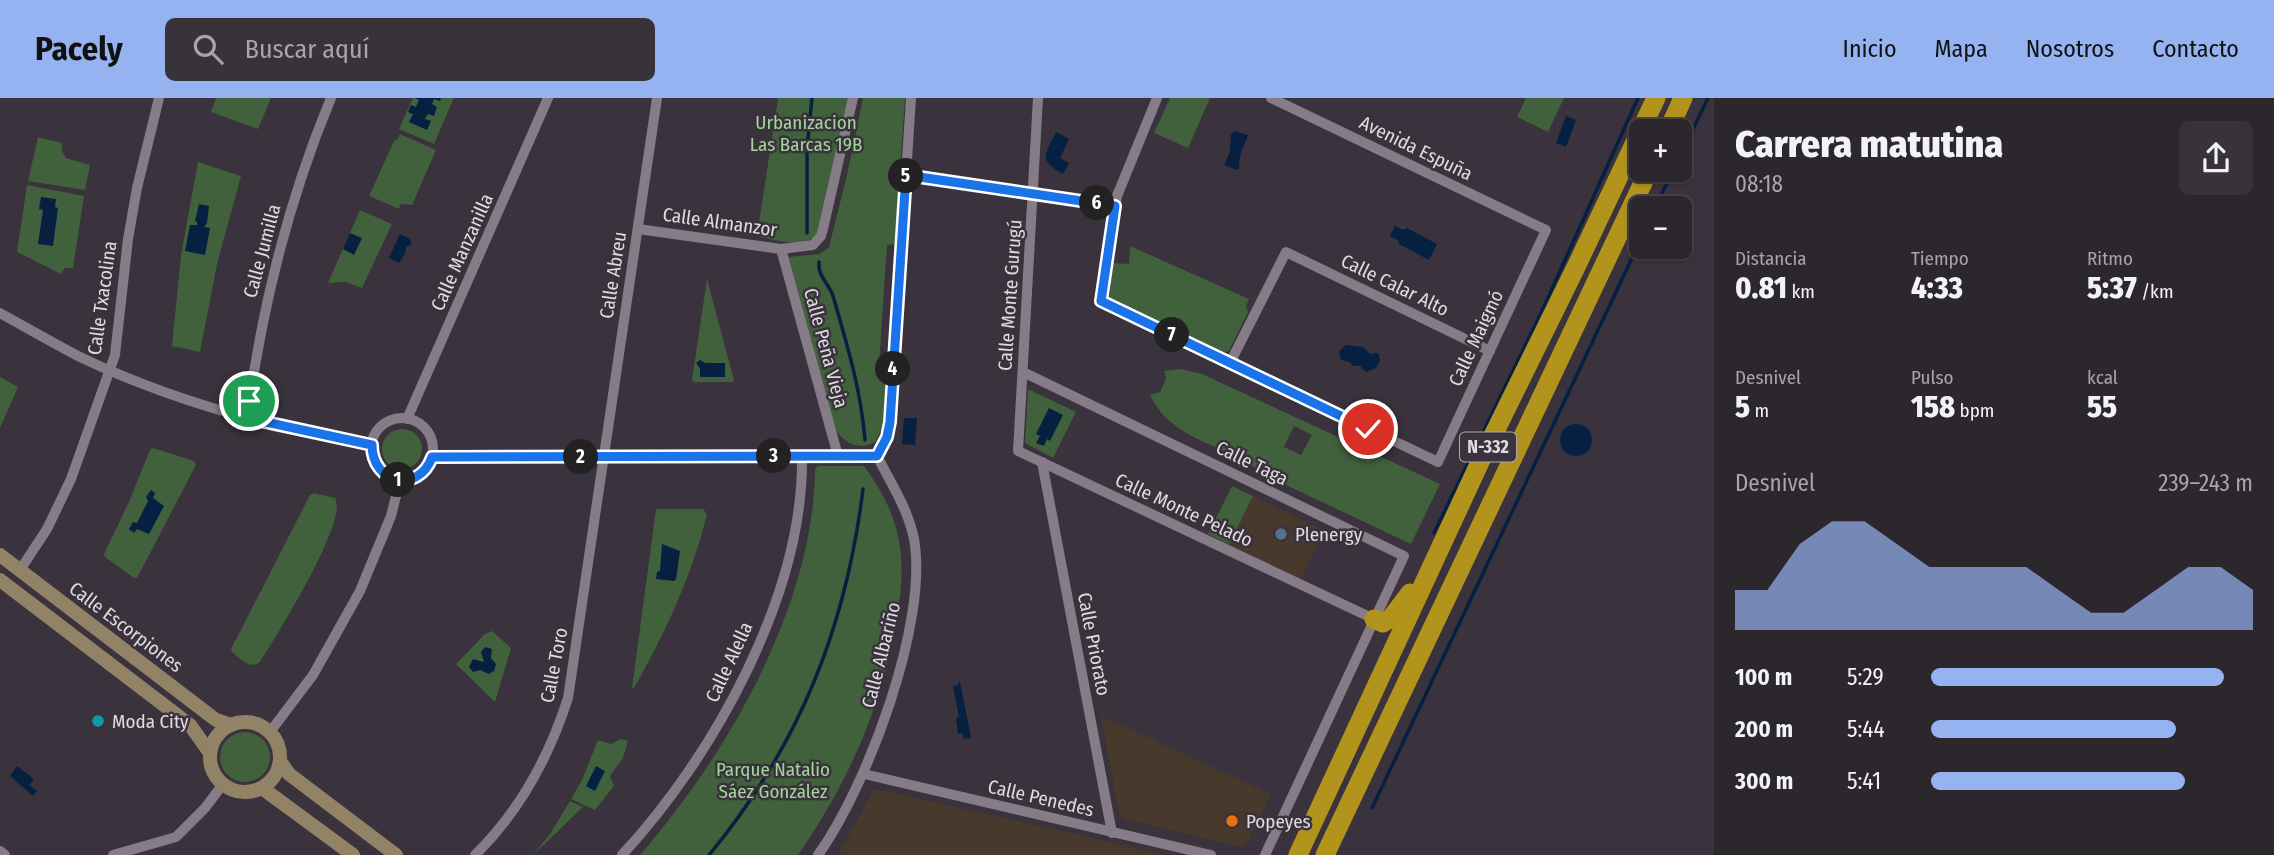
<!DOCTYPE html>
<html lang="es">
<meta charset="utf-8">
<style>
:root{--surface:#2c262d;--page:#383239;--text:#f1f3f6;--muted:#a6a5aa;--line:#484349;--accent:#95b2f1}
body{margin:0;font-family:"Fira Sans Condensed",sans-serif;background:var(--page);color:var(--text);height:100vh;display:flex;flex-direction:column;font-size:26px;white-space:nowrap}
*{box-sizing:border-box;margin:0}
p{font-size:23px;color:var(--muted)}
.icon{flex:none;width:38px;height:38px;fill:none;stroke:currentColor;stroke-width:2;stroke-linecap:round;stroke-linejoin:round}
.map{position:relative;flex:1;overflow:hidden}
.side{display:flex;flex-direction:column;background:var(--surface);width:560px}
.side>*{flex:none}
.buttons{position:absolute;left:1629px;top:21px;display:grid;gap:14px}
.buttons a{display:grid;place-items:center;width:63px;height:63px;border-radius:10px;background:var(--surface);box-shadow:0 2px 5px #0004,0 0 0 2px var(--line);font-size:35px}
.pin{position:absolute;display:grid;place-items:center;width:60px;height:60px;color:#fff;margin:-30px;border:4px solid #fff;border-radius:50%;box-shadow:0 2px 7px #0007}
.km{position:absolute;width:35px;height:35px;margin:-18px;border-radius:50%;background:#222;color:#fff;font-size:19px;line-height:35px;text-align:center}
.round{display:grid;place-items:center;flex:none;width:74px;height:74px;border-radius:10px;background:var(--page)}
.overview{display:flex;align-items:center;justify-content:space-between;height:119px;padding:0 21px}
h1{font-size:38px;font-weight:800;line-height:52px}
.stats{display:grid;grid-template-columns:repeat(3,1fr);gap:10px;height:119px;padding:7px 21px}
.stats div{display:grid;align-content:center}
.stats b{font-size:30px;font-weight:800}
.stats small{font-size:19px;font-weight:400}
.stats p{font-size:19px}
.chart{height:196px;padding:14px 21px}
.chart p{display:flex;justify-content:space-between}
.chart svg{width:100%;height:126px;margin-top:7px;fill:var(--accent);opacity:.7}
ul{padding:0 21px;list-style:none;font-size:23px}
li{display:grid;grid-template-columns:112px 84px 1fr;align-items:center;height:52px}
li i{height:18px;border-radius:9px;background:var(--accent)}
header{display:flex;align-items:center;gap:42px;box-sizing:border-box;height:98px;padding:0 35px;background:var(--accent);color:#111}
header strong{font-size:33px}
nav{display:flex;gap:38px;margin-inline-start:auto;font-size:24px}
.search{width:490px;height:63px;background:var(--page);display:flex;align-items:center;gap:18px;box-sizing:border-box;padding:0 24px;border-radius:10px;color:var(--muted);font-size:26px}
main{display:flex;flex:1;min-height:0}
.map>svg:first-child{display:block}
.commercial{fill:#473a2c}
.green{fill:#41603c;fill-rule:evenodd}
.water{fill:#052041}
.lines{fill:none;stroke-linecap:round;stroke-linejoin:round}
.stream{stroke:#052041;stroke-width:3.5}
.street{stroke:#857c87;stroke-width:10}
.secondary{stroke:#928367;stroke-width:14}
.highway{stroke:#b2931c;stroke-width:19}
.route-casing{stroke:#fff;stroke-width:14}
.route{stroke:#1a73e8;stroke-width:9}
.service-dot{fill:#5c6f8a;stroke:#3a323c;stroke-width:2.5}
.culture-dot{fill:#0f9aa8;stroke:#3a323c;stroke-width:2.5}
.food-dot{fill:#e8710a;stroke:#3a323c;stroke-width:2.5}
.labels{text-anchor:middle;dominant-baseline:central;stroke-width:5;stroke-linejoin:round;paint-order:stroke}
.shield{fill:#3a323c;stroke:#aea8b0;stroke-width:2}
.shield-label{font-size:18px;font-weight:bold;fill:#e0dbe1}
.park-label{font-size:19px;fill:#a1d799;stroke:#3a323c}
.street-label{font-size:19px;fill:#e0dbe1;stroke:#3a323c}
.poi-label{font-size:19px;fill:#e0dbe1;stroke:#3a323c;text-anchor:start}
</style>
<header>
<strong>Pacely</strong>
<div class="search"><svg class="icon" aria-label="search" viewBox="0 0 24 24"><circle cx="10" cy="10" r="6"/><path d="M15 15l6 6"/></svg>Buscar aquí</div>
<nav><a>Inicio</a><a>Mapa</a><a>Nosotros</a><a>Contacto</a></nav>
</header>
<main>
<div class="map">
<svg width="1714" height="757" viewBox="0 0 1714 757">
<rect width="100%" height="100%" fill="#3a323c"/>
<!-- commercial -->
<g class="commercial">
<path d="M1253,398L1325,433L1301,481L1229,446Z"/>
<path d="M1101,618L1271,696L1247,746L1242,749L1124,721L1119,716Z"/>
<path d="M876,691L1158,755L1164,757H838L873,693Z"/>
</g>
<!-- green -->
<g class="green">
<path d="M216,0H271L258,31L211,14Z"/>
<path d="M413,0H454L434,46L399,31Z"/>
<path d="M778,0H849L818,136C804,151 775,142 757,138Z"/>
<path d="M863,0H905L895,146L887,147L879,267L887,270L883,329L875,344C858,353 844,345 835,331L788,159L820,156L829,149L847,77Z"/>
<path d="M1170,0H1210L1188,50L1154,35Z"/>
<path d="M1526,0H1564L1548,34L1517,19Z"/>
<path d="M400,36L436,52L412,107L401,106L399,111L369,98L395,41L397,42Z"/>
<path d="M38,39L62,45V53L66,60L90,67L85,92L28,83Z"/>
<path d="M198,64L241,78L217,166L200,254L172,248L181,157Z"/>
<path d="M27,87L84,98L73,170H65L61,176L17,154Z"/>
<path d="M360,112L392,126L362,190L346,184L328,185Z"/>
<path d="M1130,148L1249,201L1246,208L1248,214L1229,253L1224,254L1109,201L1113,165L1129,166Z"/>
<path d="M707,181L734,282L732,284H694L692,282Z"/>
<path d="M1181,271L1202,276L1440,386L1411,446L1267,378C1259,373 1252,367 1244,362C1210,345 1167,335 1150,297L1160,294L1166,280L1164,273ZM1294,328L1312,337L1301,357L1284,349Z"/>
<path d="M0,279L18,289L0,330Z"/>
<path d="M1028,291L1076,314L1053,360L1025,345Z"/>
<circle cx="402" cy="351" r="20"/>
<path d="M153,350L194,363L196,367L137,480H134L105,459L104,456L128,406L150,352Z"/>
<path d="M818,368H864C882,392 896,419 900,449C904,476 900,503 895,529C881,612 846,688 798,757H640C727,657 814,507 815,371Z"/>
<path d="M1232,388L1253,398L1229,446L1208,436Z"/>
<path d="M314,395L335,400C349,423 275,540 260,564C249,572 241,561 232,554L231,551L310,397Z"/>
<path d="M656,411H703L707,416C692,478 665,535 634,590H632Z"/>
<path d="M492,533L511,550L495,604L456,566L485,536Z"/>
<circle cx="245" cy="659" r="25"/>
<path d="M621,641L628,643L623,660L610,678L614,688L595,712L571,701L582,682L598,642L611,646Z"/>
<path d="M570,703L583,709L533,757L550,736Z"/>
</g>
<!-- water -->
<g class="water">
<path d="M415,0H441L440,3L434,1L432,6L437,9L434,18L428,16L425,21L431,23L427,32L409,24L413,16L408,14L411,7L416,9L419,2Z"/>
<path d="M1566,18L1576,22L1566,49L1556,45Z"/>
<path d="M1234,33L1248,37L1240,58L1239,70L1237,72L1224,67L1230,54L1231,36Z"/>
<path d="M1056,34L1069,41L1060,60L1069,65L1063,76C1038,62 1045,57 1056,34Z"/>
<path d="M41,99L56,101L55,109L58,110L53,148L38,146L43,112L39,111Z"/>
<path d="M199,106L209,108L207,125L204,129L210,130L205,157L185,153L190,127H197V124L195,123Z"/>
<path d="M1395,128L1403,132L1407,130L1437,146L1429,162L1399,146L1398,142L1390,138Z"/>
<path d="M350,135L362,140L354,157L343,151Z"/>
<path d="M400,136L410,141L412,146L406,149L405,156L399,165L389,160Z"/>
<path d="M1346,247L1363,249L1370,256L1378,255L1380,262L1376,270L1366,274L1360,268H1353L1350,264L1341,262L1339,253Z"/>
<path d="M700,262L705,265H725V279H700V270L696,265Z"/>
<path d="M1049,310L1063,317L1050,343L1047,341L1044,348L1036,345L1040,338L1036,336Z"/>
<path d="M904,320H917L915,347L902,346Z"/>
<circle cx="1576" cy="342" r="16"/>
<path d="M151,392L155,395L153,400L164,408L149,436L137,431L134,435L129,431L133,424L137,425L148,403L146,399Z"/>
<path d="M662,446L680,453L676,481L674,483L656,481L657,474L660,473Z"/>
<path d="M485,549L492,551L491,560L496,566L494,573L489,576L480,572L473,574L469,569L473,561L484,564L481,554Z"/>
<path d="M958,584H960L971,640L964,641L962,635L958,636L956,620L959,619L953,588L958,587Z"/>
<path d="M17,668L34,681L29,687L37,693L33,698L10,678Z"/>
<path d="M596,668L605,673L595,693L586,688Z"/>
</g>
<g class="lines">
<!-- stream -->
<g class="stream">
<path d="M1680,58L1708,0"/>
<path d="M1655,110L1673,72"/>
<path d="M807,135V51L812,0"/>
<path d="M819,164C817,177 829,186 833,198C847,246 861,292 865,342"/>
<path d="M1434,435L1542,213L1638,0"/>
<path d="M1372,710L1642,139"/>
<path d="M709,757C799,648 846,530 863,391"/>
</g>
<!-- street -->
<g class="street">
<path d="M1038,0L1018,353L1374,521"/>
<path d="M1157,0L1117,98L1101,203L1438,364L1546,132L1271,0"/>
<path d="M906,77L1115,108"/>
<path d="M638,131L781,151L813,147L821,138L823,131L853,0"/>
<path d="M781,151L838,358"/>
<path d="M0,215C27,230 53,245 80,259C172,303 272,330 372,347"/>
<path d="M1230,265L1286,154L1490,253"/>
<path d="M1023,274L1404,458L1265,757"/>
<path d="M247,320C262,209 288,103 331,0"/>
<circle cx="402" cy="351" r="31"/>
<path d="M407,321L548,0"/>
<path d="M877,358L887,339L890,324L911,0"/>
<path d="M432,359L877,358"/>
<path d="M1042,364L1112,735"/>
<path d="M20,472L47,431L71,381L115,257L128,141L137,90L159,0"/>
<path d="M270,634L313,577L360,493L391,418L400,382"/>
<path d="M864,676L1211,757"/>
<path d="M0,753L5,757"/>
<path d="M113,757L176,739L205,710L223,686"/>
<path d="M475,757C520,713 549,659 568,600L657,0"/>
<path d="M622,757C714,658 804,496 802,358"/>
<path d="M818,757C867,689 929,524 914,441C908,411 891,385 877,358"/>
</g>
<!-- secondary -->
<g class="secondary">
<path d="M0,457L216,622L231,627"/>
<path d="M0,482L190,627L210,655"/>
<circle cx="245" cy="659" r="35"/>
<path d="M280,663L289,676L396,757"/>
<path d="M262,690L353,757"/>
</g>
<!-- highway -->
<g class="highway">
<path d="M1668,33L1683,0"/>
<path d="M1374,521L1383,525L1391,520L1410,495"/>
<path d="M1298,757L1480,364L1576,169L1656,0"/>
<path d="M1325,757L1649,72"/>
</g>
</g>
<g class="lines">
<!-- route casing -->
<g class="route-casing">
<path id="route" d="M249,303L247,320L372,347C372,386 419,396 432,359L877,358L887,339L890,324L906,77L1115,108L1101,203L1368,331"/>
</g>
<!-- route -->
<use href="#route" class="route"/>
</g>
<!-- markers -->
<circle class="service-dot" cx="1281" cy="436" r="7"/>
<circle class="culture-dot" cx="98" cy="623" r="7"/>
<circle class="food-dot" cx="1232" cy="723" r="7"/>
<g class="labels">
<!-- shield labels -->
<rect class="shield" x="1460" y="334.5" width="56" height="29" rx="5"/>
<g class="shield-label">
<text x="1488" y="349">N-332</text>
</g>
<!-- park labels -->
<g class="park-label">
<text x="806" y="24">Urbanizacion<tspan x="806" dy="22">Las Barcas 19B</tspan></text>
<text x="773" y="671">Parque Natalio<tspan x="773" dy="22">Sáez González</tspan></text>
</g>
<!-- street labels -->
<g class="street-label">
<text transform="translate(1416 50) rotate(26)">Avenida Espuña</text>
<text transform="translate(720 124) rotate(8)">Calle Almanzor</text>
<text transform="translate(262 153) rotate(-75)">Calle Jumilla</text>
<text transform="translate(462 154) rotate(-66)">Calle Manzanilla</text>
<text transform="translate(613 177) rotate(-81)">Calle Abreu</text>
<text transform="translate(1395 187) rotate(26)">Calle Calar Alto</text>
<text transform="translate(1010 197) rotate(-86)">Calle Monte Gurugú</text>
<text transform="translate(102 200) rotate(-82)">Calle Txacolina</text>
<text transform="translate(1476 240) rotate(-65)">Calle Maigmó</text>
<text transform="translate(826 250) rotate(75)">Calle Peña Vieja</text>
<text transform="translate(1252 365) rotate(26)">Calle Taga</text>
<text transform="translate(1184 412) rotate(25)">Calle Monte Pelado</text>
<text transform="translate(126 529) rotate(37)">Calle Escorpiones</text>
<text transform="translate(1094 546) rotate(79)">Calle Priorato</text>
<text transform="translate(881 557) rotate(-76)">Calle Albariño</text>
<text transform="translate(729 564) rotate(-65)">Calle Alella</text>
<text transform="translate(554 567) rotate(-79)">Calle Toro</text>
<text transform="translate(1041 700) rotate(13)">Calle Penedes</text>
</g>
<!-- poi labels -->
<g class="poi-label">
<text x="1295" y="436">Plenergy</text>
<text x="112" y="623">Moda City</text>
<text x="1246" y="723">Popeyes</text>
</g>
</g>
</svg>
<div class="buttons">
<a>+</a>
<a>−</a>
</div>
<div class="pin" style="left:249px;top:303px;background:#1e9e55"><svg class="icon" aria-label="arrive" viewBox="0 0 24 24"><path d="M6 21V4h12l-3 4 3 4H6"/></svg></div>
<div class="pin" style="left:1368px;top:331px;background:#d93025"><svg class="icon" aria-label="check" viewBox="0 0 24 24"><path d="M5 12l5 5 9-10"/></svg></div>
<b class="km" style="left:398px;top:382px">1</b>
<b class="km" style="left:581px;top:359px">2</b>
<b class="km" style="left:774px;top:358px">3</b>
<b class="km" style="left:893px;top:271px">4</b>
<b class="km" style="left:906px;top:78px">5</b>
<b class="km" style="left:1097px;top:105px">6</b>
<b class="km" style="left:1172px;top:237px">7</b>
</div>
<section class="side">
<div class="overview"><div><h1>Carrera matutina</h1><p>08:18</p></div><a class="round"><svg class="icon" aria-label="share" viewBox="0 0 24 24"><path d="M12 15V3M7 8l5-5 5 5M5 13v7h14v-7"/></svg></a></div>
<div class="stats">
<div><p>Distancia</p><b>0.81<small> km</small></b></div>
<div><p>Tiempo</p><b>4:33</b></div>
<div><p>Ritmo</p><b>5:37<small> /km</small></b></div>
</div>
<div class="stats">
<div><p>Desnivel</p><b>5<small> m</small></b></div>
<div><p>Pulso</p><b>158<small> bpm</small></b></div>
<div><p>kcal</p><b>55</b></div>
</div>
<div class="chart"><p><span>Desnivel</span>239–243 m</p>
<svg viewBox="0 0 160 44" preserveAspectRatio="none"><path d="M0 44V30L10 30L20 14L30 6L40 6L50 14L60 22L70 22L80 22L90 22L100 30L110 38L120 38L130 30L140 22L150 22L160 30V44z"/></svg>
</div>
<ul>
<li><b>100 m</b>5:29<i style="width:91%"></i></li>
<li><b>200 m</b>5:44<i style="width:76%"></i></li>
<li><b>300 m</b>5:41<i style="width:79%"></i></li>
</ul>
</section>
</main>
